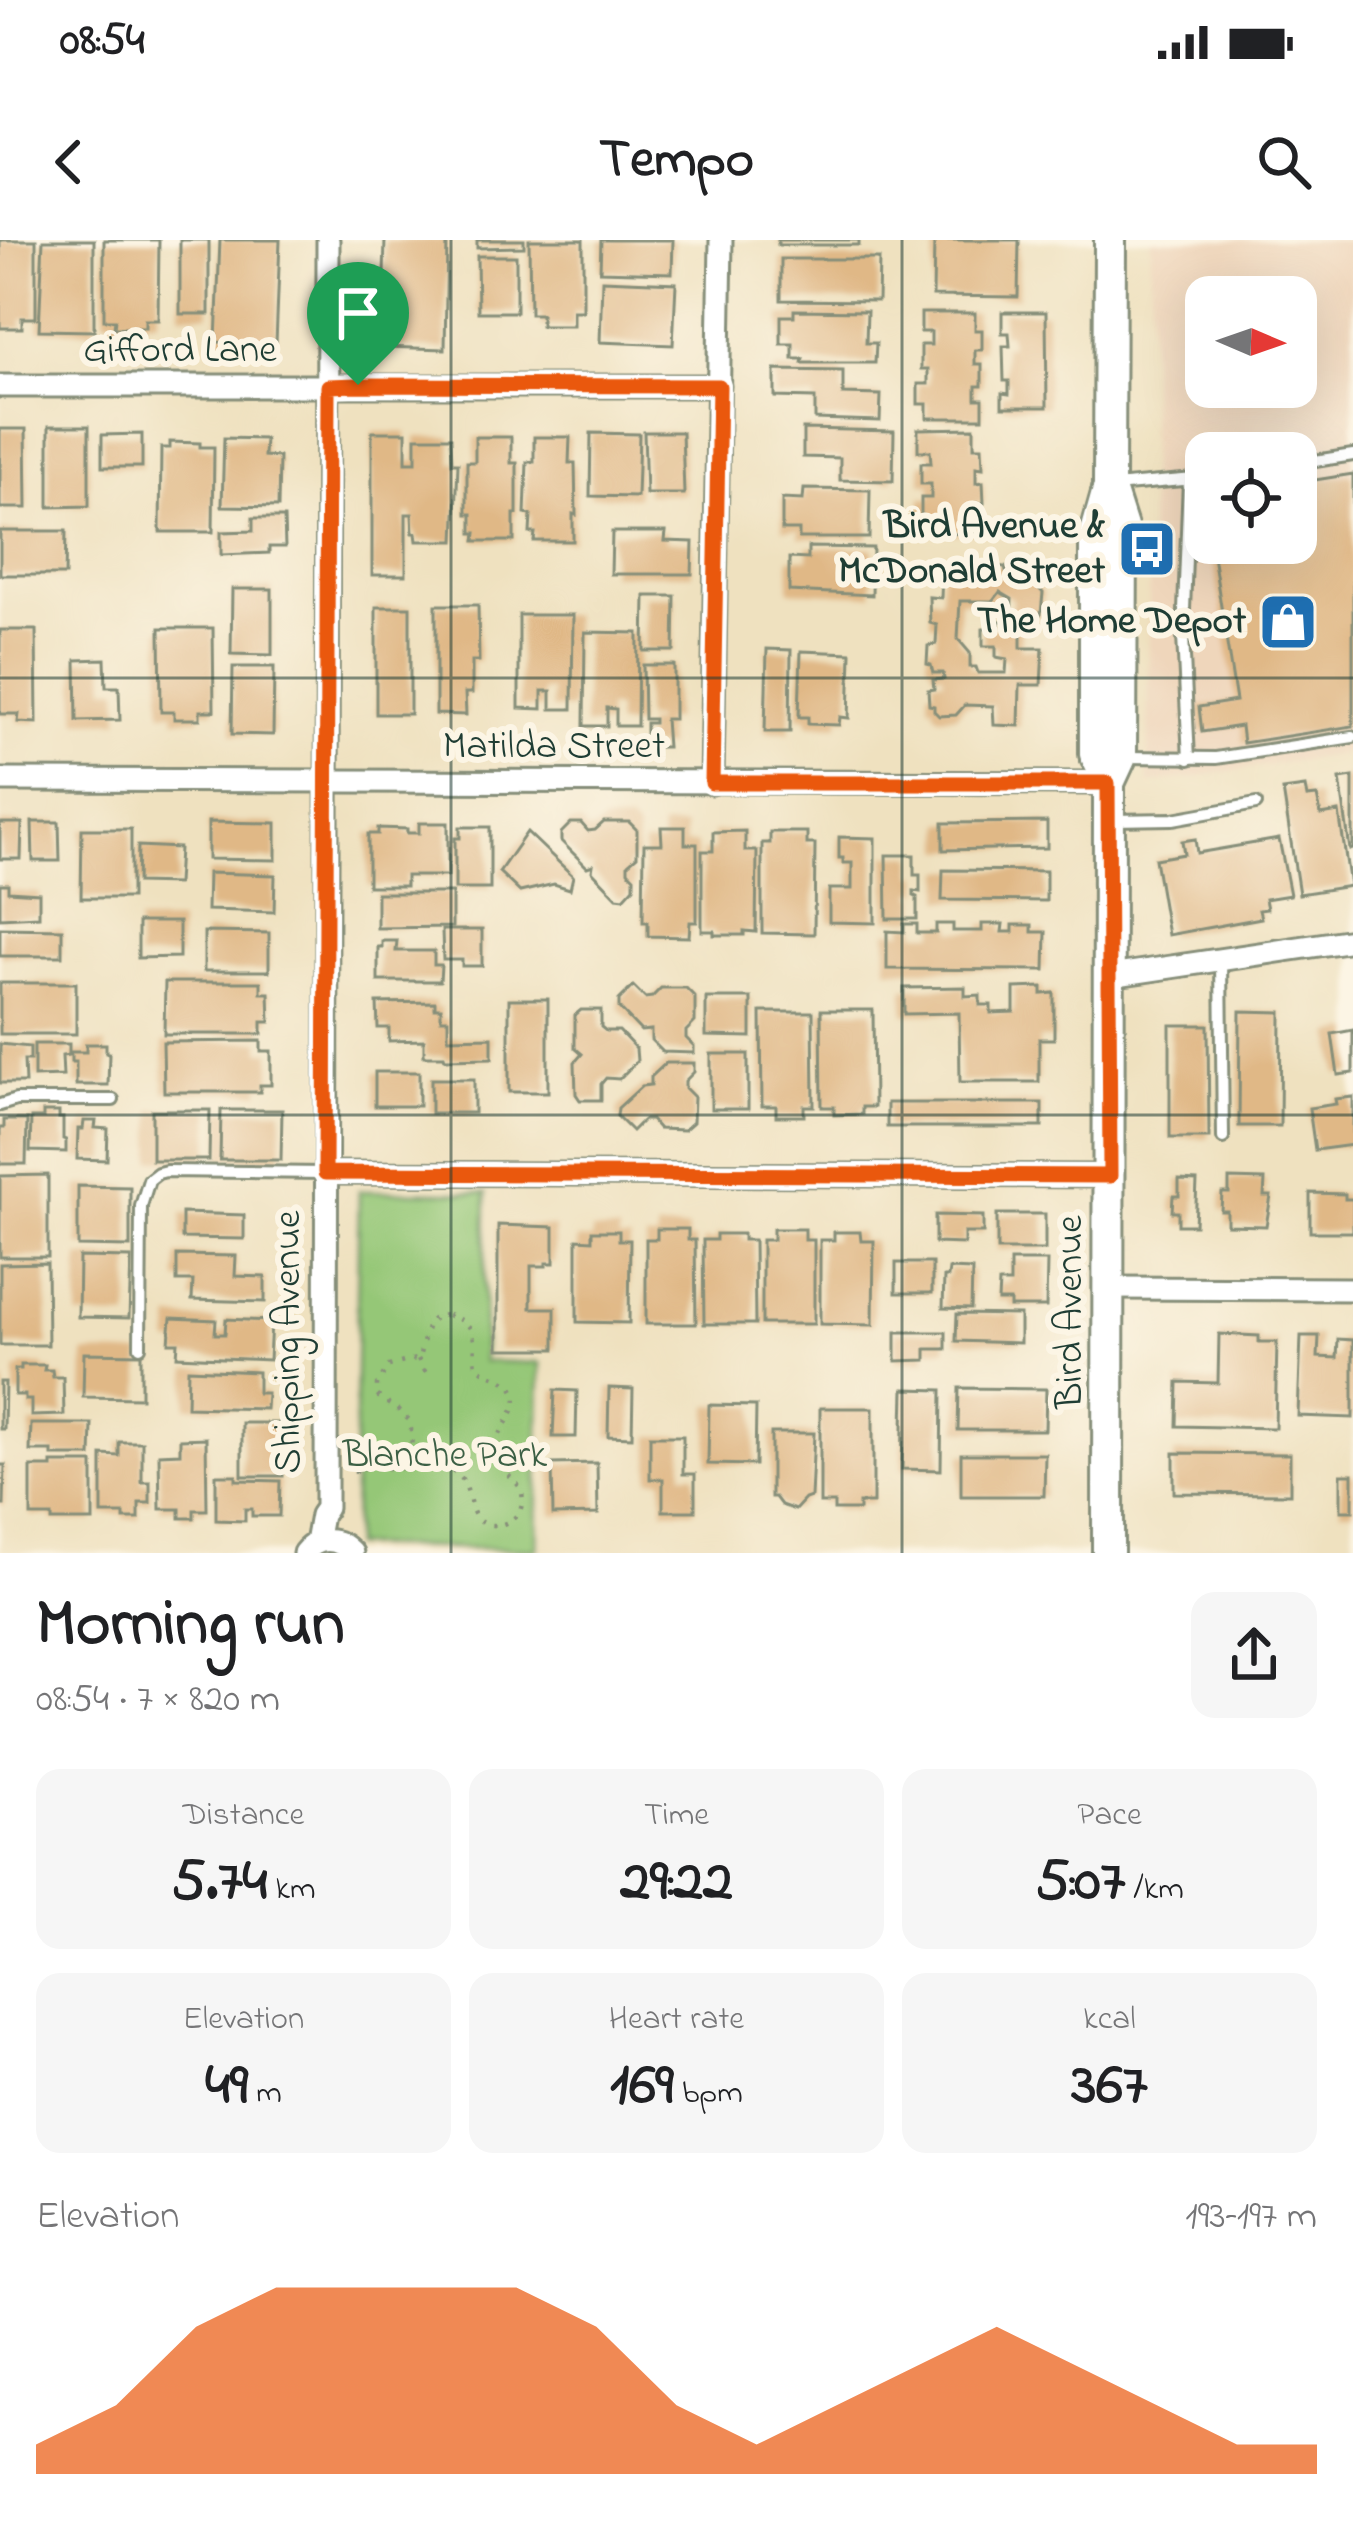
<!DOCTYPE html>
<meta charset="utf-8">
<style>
:root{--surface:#fff;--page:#f6f6f6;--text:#202124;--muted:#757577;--accent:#ea580c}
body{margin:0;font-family:"Indie Flower",sans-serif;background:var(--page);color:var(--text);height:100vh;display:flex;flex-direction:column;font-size:45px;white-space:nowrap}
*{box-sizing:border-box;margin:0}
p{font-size:39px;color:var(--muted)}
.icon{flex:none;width:66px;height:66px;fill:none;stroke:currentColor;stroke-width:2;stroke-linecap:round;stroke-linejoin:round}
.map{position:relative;height:1313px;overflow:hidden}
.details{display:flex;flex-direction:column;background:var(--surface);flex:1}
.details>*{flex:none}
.needle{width:78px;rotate:92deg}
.tools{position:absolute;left:1185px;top:36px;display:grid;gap:24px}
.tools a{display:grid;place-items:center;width:132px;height:132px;border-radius:24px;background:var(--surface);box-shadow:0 12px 48px #0002;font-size:60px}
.pin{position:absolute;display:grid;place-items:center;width:102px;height:102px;color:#fff;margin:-123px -51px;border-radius:50% 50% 50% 0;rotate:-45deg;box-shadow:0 0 12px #0007}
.pin .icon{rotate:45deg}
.round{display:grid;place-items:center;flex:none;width:126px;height:126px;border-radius:24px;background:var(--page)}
.head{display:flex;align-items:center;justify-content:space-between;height:204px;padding:0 36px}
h1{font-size:66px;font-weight:700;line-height:90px}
.figures{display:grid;grid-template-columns:repeat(3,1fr);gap:18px;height:204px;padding:12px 36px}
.figures div{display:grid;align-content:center;border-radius:24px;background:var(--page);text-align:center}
.figures b{font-size:60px;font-weight:700}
.figures small{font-size:33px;font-weight:400}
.figures p{font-size:33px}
.chart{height:336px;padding:24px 36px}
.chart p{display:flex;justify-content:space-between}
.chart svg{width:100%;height:216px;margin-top:12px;fill:var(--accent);opacity:.7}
.status{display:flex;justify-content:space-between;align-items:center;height:84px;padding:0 60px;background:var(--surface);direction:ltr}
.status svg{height:33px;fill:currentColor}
header{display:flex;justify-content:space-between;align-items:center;height:156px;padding:0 36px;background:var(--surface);font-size:54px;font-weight:700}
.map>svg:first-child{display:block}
.built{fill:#efd6bb;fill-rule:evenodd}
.green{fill:#95c777;stroke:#5a8256;stroke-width:3}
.building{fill:#e0b886;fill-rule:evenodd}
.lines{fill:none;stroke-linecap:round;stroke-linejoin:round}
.lane-casing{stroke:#878f7a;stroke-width:16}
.street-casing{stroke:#878f7a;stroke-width:27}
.secondary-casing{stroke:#878f7a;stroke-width:36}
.path{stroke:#878f7a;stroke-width:4.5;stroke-dasharray:3 9;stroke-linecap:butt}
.lane{stroke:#fff;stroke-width:10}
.street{stroke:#fff;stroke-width:21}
.secondary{stroke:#fff;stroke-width:30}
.route-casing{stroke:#fff;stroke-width:24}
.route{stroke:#ea580c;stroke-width:15}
.grid{fill:none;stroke:#1f3d34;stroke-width:3;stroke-opacity:0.55}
.labels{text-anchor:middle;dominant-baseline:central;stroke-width:12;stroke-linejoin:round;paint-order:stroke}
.street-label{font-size:39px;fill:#1f3d34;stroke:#fcf5e5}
.poi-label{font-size:39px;font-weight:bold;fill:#1f3d34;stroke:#fcf5e5;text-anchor:end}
.park-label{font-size:39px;fill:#3c6045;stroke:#fcf5e5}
</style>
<div class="status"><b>08:54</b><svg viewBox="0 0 49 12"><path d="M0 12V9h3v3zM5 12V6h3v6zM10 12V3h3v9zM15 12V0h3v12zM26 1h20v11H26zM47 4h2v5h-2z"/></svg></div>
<header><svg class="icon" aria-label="back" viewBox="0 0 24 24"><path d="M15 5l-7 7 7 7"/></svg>Tempo<svg class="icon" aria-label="search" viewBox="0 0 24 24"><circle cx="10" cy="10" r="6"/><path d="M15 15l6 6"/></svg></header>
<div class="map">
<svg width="1353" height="1313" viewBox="0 0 1353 1313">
<rect width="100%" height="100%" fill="#fcf5e5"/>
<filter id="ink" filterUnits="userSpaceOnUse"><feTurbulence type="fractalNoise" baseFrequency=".00833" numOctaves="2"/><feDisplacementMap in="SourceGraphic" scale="24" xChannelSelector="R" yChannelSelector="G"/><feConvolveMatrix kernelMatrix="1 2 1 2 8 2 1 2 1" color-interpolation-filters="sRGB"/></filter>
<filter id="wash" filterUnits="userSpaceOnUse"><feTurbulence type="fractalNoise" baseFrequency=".004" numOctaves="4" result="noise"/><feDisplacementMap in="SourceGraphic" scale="48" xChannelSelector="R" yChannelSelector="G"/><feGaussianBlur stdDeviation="2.7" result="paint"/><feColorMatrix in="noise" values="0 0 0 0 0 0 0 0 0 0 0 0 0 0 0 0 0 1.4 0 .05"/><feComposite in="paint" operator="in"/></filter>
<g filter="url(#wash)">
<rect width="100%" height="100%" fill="#efe1bf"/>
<!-- built -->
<path class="built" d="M1151,0H1353V512L1148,544ZM1206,57H1296V147H1206ZM1206,213H1296V303H1206Z"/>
<!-- green -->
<path class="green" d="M359,951L486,953L483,1121L540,1123L537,1309L353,1306Z"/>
<g id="blocks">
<!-- building -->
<g class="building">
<path d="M0,0H36V78H22V88H0Z"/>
<path d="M43,0H94V91L39,90Z"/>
<path d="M104,0H159L158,80H145V88H114L115,80H104Z"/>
<rect x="180" y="0" width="29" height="74"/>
<path d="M220,0H280L276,104L216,102Z"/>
<path d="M385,0H447L445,109L382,107Z"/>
<path d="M477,0H524V7L477,8Z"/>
<path d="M529,0H583V71H573V86H541V74H530Z"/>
<path d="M601,0H673L672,33L600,31Z"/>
<rect x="778" y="0" width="81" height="5"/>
<path d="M934,0H1019L1018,57L933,56Z"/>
<path d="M477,16H516V72H478Z"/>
<path d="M781,19H879L878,61L781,60Z"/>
<path d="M602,40L676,43L673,105L600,102Z"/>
<path d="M794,70L867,71L866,103H876L875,123H802L803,119H793V104H781V76H794Z"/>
<path d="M1002,72H1046L1047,167H1002V153L1009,154V141H1004L1003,106H1010L1009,93H1002Z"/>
<path d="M921,73H975V90H982V110H975V124H982V146H976V159H983V178H927V164H918V144H928V129H921V105H931V92H921Z"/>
<path d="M775,130L843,131V154L881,155L880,181L815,179V158L775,157Z"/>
<path d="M49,186H89V266L49,267Z"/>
<path d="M974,188V207H982L983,228L976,227V243L983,242L984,263H976V278H985V293L932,294V279H921V258H931V244H921V223H931L930,211H918V189Z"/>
<path d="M0,189H26L27,268H0Z"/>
<path d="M803,189L894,191L893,241L840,240V218L803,217Z"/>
<path d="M372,192H406V222H416V197H451L452,223H458L455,301H417L416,293H413L412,274H406V335H372Z"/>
<path d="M644,192H682L684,254H646Z"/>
<path d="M591,193L639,194L637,257L590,256Z"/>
<path d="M142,194V227H102V195Z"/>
<path d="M475,197H511V223H517V274H514V301H475L476,293H472V274H467V222H475Z"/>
<path d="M534,197H570L569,223H575L576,275L573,274V301H534L535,293H530L531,275L525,274L527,222H534Z"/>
<path d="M224,198L265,199L264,216L279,217L278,267L222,266Z"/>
<path d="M170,202L200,203V207H214L213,292H160L161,208H170Z"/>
<path d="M1353,234V486L1243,503L1241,486L1202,492L1199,467L1236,461L1211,303H1296V243Z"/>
<path d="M804,249L870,250L869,298H799V290H782V259L803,260Z"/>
<path d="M253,278H284L285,307H269V313L221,315V292L253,291Z"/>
<path d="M0,291H66L65,335H0Z"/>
<path d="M612,292H666L665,301L693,302L692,334H611Z"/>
<path d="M808,307L873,308L872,355L789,351V318L808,319Z"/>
<path d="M954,325L969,327L971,333H987L988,325L1005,327L1006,332H1012L1019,340L1032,341L1043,353L1041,374L1021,386V408H1043L1041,445H1020L1019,486L994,485L993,466L965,465L956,475L939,476L934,471V466L929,465L928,450L934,449L933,440L944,439L943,433H933L931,425L927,424L928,406L936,404L937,385L930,383L929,357L941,358L942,333L953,332ZM1000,352L1012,359L1011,381H999V387L983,389V406H996V417L1007,419L1006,433H978L976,427H970V413L958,399L960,361H993Z"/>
<path d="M232,349H272V415L231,414Z"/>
<path d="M645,356H675L674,411H644Z"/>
<path d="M436,365H478L479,421H472V453H465L466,475L436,474Z"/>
<rect x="376" y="367" width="34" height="107"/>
<path d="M519,375H573L572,469H551V451H542V469L519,468Z"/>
<path d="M160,388H213L214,471H200V479H174V472H161Z"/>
<path d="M0,390H36L37,483L18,482L19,474H0Z"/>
<path d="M585,392L638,393L637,486H616V469L607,468V486H584Z"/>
<path d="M767,409L791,410L790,492H765Z"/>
<path d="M801,411L851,413L849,478L840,477L839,485L808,484V477H799Z"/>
<path d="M105,419L106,447H119L120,480L77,481L76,420Z"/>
<path d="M643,425H674V479H665L667,507H646V483H654V479H644Z"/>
<path d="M233,427H274L273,495L232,494Z"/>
<path d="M1353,537V609L1350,610L1340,539Z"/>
<path d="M1305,547L1307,557L1317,556L1321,575L1339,572L1350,646L1299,654L1283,550Z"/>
<path d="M32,582H59L60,621H33Z"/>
<path d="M208,582L276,583V620L208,619Z"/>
<path d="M604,582H629L637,590V616L628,624V631L634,637V647L624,658L617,657L592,631L593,625L587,627L561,601V593L571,583H581L588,591L595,590Z"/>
<path d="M1047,582V608L943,610V583Z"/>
<path d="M0,583H22L21,619H0Z"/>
<path d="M419,583H448V636H406V646H368V594H378V588L407,589V593H419Z"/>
<path d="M460,587H490V649H455V598H460Z"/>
<path d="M661,587H685V604H697V682H690L689,697L648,696V682H643L644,604H662Z"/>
<path d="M82,589H131V658H81Z"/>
<path d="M745,591V611H757L756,692L744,691V695H714V691H702V611H713V592Z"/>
<path d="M527,592L573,636L570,649L554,644L520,652L499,632Z"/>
<path d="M770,592H807V604H815L814,694L762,693V603H770Z"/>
<path d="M839,597L875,598V683L829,682V649H852V623H843V618H839Z"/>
<path d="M1195,599L1197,613L1279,599L1290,655L1265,659L1267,669L1259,670L1261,678L1168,695L1155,619L1184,614L1182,601Z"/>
<path d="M138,606L179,608L177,644L137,643Z"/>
<path d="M886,615H914V635H920V652L914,651V656L917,657V679H887Z"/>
<path d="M943,630L1046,631V661L942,660Z"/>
<path d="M208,633L275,635L274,672L207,670Z"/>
<path d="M0,644H8V651L39,653V676L0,678Z"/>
<path d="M377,653H452V687L377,688Z"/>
<path d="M138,682H179V717L138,718Z"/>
<path d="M904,684H917V693H936V684H953V691H982V684H1003L1002,692H1013V685H1032V692H1046L1045,730L887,729V691L904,692Z"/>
<path d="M0,688L62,689V716H0Z"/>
<path d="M442,690H482V726H462V720H443Z"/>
<path d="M204,692L269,693V731H204Z"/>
<path d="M382,701H397L396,711H434V725H441L440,741H378V707H382Z"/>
<path d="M165,742H261V753H269L270,782H262V794H164Z"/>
<rect x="0" y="743" width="76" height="51"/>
<path d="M633,746L645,758L652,757L661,748H686L695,757V782L686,791V798L694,806V813L663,812L651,800V790L641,791L619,768V760Z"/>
<path d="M965,747V756L980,755V765H991V773L1014,772V748L1042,747V754L1054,753V799H1039V842H960L959,773L904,774V748Z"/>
<path d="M706,758H751V797L706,796Z"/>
<rect x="509" y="759" width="39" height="93"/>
<path d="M435,762V768H441V779H448V798L492,797V818L445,819L444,816H424V800L389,801V788H378L377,763Z"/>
<path d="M581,770H601V787L606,791H619L636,809L637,821L619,839L606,838L601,844V860H580L576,854L575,822L582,814L575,808V775Z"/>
<path d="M821,770H873L874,867H862V874L834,875V867H822Z"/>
<path d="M1240,771L1281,772L1280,886H1239Z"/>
<path d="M761,772H813L814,866H804V876H776V866H762Z"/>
<path d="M1170,785H1208L1209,898H1170Z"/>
<path d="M1353,790V833L1338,835L1332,794Z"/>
<path d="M261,801V811H271V845H260V852H164L163,802Z"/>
<path d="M0,804L30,807V820H24L25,843H0Z"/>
<path d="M34,804H69V815L62,816L63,836L34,837Z"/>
<path d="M86,804H106V813H109L108,845H76V822H71V812H86Z"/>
<rect x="711" y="814" width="37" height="55"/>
<path d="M666,823H694V832L685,841V848L694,857L693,882L684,890L659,889L651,880H643L632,891L617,876L618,868L642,846L651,845V837Z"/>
<rect x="375" y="832" width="44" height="34"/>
<rect x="431" y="839" width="43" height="34"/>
<path d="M1353,857V905L1315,910L1309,868L1336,864L1335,859Z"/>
<rect x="887" y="863" width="155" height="24"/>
<path d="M152,870H210L209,920H152Z"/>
<path d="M221,870H282L281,920H220Z"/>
<path d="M43,872H59V878H63V899L66,900V912L30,911L31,878H43Z"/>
<path d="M4,880H27L26,924H0V888H4Z"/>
<path d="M84,881H96L95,888L108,889L107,920L77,919L78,889H83Z"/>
<path d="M48,935V1017H0V936Z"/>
<path d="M1229,939L1265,940L1264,956H1271L1266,986L1227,985V971H1221L1222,953H1229Z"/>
<path d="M1179,940L1197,941L1195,985H1178V972H1172L1173,956H1179Z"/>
<path d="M78,946L130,947V1007L78,1006Z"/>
<path d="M1310,953L1345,954V959H1353V992H1310Z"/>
<path d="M182,973L244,975V999L182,998Z"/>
<rect x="997" y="974" width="48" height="36"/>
<path d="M935,975L983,976V993H964V1004L935,1003Z"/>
<path d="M498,985L554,987V1023H546V1026H531V1068H555V1109H498Z"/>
<path d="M657,989H688V1000H695L696,1084H646V999H657Z"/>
<path d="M773,989H805V1000H814V1084H762V1000H773Z"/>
<path d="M592,991H619V1000H630L629,1083L577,1082V999L592,1000Z"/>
<path d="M834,992H860L861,1001H874L873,1085L820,1084V1000H834Z"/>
<path d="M716,994H743V1000H754L755,1084H704L703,1000H716Z"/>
<path d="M177,1015L236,1016L235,1036L265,1037V1062L192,1060L193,1041H177Z"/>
<path d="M79,1017L131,1018L129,1078L78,1077Z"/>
<path d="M1010,1021H1047L1046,1067H1010V1061H998L999,1043H1010Z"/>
<path d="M47,1023L48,1105H0V1024Z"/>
<rect x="896" y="1023" width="36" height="30"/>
<path d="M949,1029L972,1030L971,1069L943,1068L944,1037H948Z"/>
<path d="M957,1074L1020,1075V1103L956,1101Z"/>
<path d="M171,1078L216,1080L215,1094H225L226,1079L271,1081L269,1120L177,1116L178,1103H169Z"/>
<path d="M896,1092H946V1109H926V1120L896,1121Z"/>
<path d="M1219,1094L1259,1096V1102H1277L1275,1188L1177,1186L1178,1142L1218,1143Z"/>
<path d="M1301,1096H1319L1318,1117L1337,1118L1338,1099L1353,1100V1178L1298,1176Z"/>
<path d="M84,1113L141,1114V1158L83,1157Z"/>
<path d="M21,1125H45L44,1130H52L53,1137H63L64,1175L31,1176V1160H25V1155H15V1129H21Z"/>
<path d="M188,1129L258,1132V1153H267L266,1169L187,1167Z"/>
<path d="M0,1142H5L4,1189H0Z"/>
<path d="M609,1148L633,1149L632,1197L608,1196Z"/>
<path d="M959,1148L1046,1149L1045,1190H958Z"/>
<path d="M904,1149L942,1150L941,1230L902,1229Z"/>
<path d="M555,1150L577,1151L576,1197H553Z"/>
<path d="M709,1165L756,1166L755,1225L708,1224Z"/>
<path d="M820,1168H873V1263H859V1270H834V1263H820Z"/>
<rect x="242" y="1183" width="41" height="53"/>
<path d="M31,1184H92L91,1216H52V1211H30Z"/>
<path d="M771,1193H814L811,1257L805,1259L795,1270L781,1265L775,1257H771Z"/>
<path d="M650,1196H683V1234H695V1271H663V1239H650Z"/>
<path d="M206,1198L207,1270H194V1278H180V1269H160L159,1214L180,1213V1199Z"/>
<path d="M119,1202H142V1242H150V1263H139V1279H124V1274H102V1215L119,1216Z"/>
<path d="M1174,1213L1290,1214V1254L1174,1253Z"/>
<path d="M961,1214H1045L1044,1256H961Z"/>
<path d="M52,1223H93V1281H52V1276H31V1227H52Z"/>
<path d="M597,1223L598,1274L553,1275L552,1224Z"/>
<path d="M0,1225H5L4,1265H0Z"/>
<rect x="1341" y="1234" width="12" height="37"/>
<path d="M216,1235H236V1240L280,1241L279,1276H252V1269H245V1281L216,1280Z"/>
</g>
</g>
</g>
<g filter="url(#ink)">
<use href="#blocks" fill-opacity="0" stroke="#878f7a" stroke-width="3"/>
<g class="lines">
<!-- lane casing -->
<g class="lane-casing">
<g id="lane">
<path d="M1296,224L1353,215"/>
<path d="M1189,240L1183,396L1189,519"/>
<path d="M1114,246L1206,238"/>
<path d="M1124,517L1216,518L1353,497"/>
<path d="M1112,580L1173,579L1256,564"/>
<path d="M1221,719L1223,898"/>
<path d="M0,865L16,860H113"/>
<path d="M140,1107L141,966L149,940L158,933L166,931L325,933"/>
</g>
</g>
<!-- street casing -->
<g class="street-casing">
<g id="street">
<path d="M0,146H719"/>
<path d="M0,540L1109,543"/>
<path d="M712,543L721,0"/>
<path d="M1110,736L1353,700"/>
<path d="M325,933L1110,936"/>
<path d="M1110,1048L1353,1049"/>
<path d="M316,1303L321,1275L326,1268L328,0"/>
<path d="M304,1313C318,1296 338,1297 352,1313"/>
</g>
</g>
<!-- secondary casing -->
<g class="secondary-casing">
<g id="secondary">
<path d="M1109,543L1121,517L1122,287L1109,246"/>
<path d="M1108,1313L1109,543L1095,514V296L1109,246L1110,0"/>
</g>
</g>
<!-- path -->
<g class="path">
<path d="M447,1075C481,1084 472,1100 476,1126C487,1136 510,1138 515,1153C521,1173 492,1191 497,1216C501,1242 533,1238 519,1274C510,1281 504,1286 492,1285C463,1284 476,1247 456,1233C444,1225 422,1229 408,1228C410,1212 417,1188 404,1175C396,1166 385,1164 377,1155V1144L389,1126L419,1118L428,1083L437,1076Z"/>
<path d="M418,1119L426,1133"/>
<path d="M356,1233V1228H408"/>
</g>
<!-- lane -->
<use href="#lane" class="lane"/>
<!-- street -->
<use href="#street" class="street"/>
<!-- secondary -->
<use href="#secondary" class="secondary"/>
</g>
</g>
<g class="lines" filter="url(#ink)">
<!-- route casing -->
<g class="route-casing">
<path id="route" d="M358,145L719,146L712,543H1108L1110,936L325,933L328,146Z"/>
</g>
<!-- route -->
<use href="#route" class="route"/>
</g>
<!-- grid -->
<path class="grid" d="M451,0V1313M902,0V1313M0,438H1353M0,875H1353"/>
<!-- icons -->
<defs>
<g id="bus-square" transform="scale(3)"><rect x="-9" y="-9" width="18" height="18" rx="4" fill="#1f6fb2" stroke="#fcf5e5"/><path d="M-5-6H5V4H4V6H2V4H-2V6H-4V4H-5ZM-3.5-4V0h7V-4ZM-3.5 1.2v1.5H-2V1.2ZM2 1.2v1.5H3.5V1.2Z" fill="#fff"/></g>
<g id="shop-square" transform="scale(3)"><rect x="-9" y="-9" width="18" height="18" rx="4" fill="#1f6fb2" stroke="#fcf5e5"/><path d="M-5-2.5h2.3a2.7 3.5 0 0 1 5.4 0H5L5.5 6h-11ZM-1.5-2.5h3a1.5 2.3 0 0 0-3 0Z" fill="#fff"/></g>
</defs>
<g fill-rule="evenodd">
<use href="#bus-square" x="1147" y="309"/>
<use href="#shop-square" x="1288" y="382"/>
</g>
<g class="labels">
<!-- street labels -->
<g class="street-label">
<text x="180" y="111">Gifford Lane</text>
<text x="554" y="507">Matilda Street</text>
<text transform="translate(1071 1072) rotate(-90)">Bird Avenue</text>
<text transform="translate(289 1102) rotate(-90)">Shipping Avenue</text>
</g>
<!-- poi labels -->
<g class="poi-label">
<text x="1105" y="287">Bird Avenue &amp;<tspan x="1105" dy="45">McDonald Street</tspan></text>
<text x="1246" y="382">The Home Depot</text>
</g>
<!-- park labels -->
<g class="park-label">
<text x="445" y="1216">Blanche Park</text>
</g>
</g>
</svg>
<div class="tools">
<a><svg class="needle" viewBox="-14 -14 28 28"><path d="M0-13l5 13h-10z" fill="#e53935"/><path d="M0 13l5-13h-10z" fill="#757577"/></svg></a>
<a><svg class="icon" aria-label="locate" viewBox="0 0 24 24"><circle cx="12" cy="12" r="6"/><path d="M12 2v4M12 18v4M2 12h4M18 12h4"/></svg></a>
</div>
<div class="pin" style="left:358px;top:145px;background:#1e9e55"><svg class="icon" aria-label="arrive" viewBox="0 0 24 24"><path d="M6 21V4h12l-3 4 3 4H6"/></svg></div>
</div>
<section class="details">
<div class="head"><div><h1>Morning run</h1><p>08:54 · 7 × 820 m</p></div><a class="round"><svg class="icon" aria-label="share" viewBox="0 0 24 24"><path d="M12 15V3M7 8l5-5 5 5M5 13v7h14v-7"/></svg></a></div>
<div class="figures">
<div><p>Distance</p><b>5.74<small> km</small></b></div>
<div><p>Time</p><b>29:22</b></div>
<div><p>Pace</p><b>5:07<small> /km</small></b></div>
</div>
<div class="figures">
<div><p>Elevation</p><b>49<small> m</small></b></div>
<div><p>Heart rate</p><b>169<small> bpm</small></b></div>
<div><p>kcal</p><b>367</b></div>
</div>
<div class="chart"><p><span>Elevation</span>193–197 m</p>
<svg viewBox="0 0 160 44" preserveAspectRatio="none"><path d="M0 44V38L10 30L20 14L30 6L40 6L50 6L60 6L70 14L80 30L90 38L100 30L110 22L120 14L130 22L140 30L150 38L160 38V44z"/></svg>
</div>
</section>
